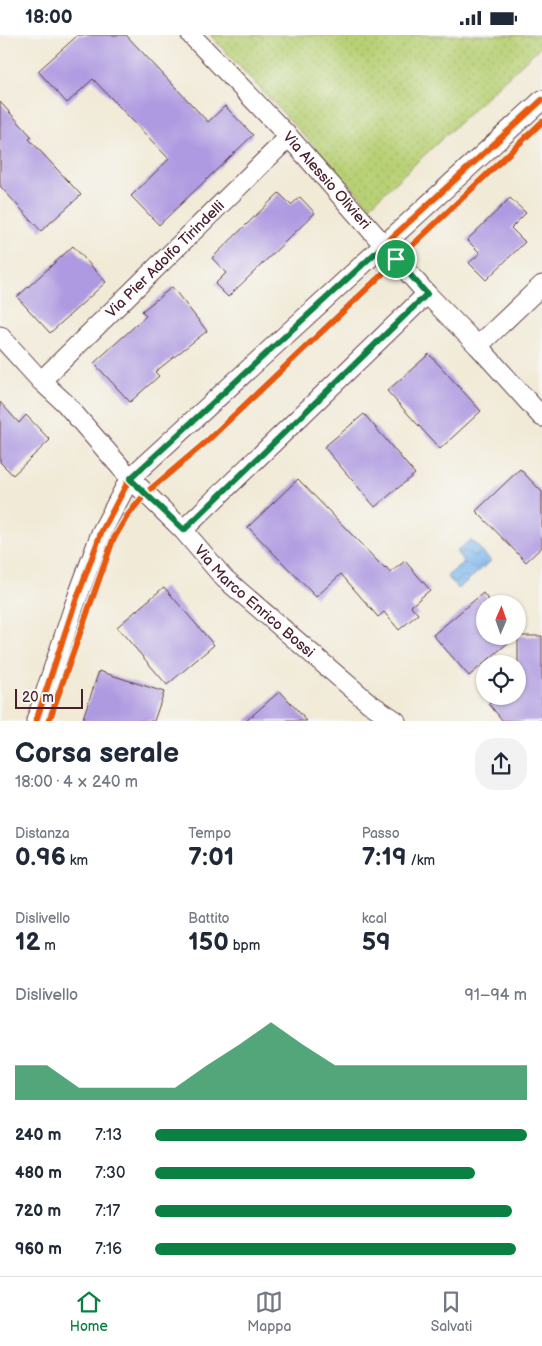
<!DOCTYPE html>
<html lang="it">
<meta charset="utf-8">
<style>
:root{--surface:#fff;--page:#f2f2f3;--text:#1f2937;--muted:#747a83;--line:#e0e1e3;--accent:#0b8043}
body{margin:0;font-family:"Balsamiq Sans",sans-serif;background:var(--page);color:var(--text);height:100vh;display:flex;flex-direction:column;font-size:19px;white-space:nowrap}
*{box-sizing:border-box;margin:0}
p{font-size:16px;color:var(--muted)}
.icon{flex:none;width:28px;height:28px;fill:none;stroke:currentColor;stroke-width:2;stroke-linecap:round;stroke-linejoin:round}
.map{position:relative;height:686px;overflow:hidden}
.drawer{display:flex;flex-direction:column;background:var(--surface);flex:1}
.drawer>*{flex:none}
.needle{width:32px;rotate:2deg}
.controls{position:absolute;left:476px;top:560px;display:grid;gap:10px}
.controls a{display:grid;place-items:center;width:50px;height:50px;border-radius:50%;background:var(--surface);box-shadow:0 1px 4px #0004;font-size:25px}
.scale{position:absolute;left:15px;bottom:12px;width:68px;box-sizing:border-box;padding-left:5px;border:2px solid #4a1f2b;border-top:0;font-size:14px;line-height:18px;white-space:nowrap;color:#4a1f2b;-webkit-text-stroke:4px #f6f6f2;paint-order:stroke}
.pin{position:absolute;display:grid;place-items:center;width:42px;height:42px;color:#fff;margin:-21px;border:2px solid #fff;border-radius:50%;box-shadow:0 1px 5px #0007}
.round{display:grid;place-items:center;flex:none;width:52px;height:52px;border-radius:20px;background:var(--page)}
.overview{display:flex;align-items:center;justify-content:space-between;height:85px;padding:0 15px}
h1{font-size:28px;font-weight:600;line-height:38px}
.figures{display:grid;grid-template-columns:repeat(3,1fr);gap:8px;height:85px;padding:5px 15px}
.figures div{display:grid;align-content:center}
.figures b{font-size:25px;font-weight:600}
.figures small{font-size:14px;font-weight:400}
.figures p{font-size:14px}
.chart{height:140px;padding:10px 15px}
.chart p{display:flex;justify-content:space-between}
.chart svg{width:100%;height:90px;margin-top:5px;fill:var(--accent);opacity:.7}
ul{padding:0 15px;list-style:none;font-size:16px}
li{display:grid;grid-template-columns:80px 60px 1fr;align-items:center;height:38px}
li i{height:12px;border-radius:6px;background:var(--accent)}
.status{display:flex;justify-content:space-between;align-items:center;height:35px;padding:0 25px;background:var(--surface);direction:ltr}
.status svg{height:14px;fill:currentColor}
.menu{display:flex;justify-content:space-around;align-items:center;height:70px;border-top:1px solid var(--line);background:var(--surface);font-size:14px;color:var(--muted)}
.menu a{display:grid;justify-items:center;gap:2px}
.menu .selected{color:var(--accent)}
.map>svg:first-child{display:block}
.grass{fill:url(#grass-dots);stroke:#817850}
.water{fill:url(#water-waves);stroke:#626a8c}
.building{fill:#ae9ae1}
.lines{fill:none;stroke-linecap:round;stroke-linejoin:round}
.street-casing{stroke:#633d45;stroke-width:21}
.street{stroke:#fff;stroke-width:19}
.cycleway-casing{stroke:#f6f6f2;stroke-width:9}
.cycleway{stroke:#e8590c;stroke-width:6}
.route-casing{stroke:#fff;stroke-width:10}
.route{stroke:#0b8043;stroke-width:6}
.labels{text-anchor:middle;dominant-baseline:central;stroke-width:4.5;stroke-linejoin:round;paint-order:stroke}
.street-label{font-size:15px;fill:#4a1f2b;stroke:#f6f6f2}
</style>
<div class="status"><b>18:00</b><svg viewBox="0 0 49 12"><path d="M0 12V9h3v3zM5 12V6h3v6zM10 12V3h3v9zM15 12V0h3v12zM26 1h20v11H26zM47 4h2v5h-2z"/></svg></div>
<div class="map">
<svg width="542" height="686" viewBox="0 0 542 686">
<defs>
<pattern id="grass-dots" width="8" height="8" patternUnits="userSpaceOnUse" patternTransform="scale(1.25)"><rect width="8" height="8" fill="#b8d075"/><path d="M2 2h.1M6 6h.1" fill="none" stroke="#a0b265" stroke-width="1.8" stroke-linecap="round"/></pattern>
<pattern id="water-waves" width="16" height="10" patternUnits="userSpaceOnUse" patternTransform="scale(1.25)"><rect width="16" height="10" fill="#7ab5ec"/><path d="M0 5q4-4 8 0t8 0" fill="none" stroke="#6693bf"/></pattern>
</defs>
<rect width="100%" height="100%" fill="#f6f6f2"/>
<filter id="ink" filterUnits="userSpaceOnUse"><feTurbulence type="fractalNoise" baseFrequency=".02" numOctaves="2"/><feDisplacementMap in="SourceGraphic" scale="10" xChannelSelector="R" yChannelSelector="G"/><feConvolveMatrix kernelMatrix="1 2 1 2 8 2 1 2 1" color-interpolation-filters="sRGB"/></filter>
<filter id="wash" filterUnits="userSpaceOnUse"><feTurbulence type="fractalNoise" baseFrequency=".0096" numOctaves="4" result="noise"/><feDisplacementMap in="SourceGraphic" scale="20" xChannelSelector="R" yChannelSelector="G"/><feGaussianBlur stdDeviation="1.12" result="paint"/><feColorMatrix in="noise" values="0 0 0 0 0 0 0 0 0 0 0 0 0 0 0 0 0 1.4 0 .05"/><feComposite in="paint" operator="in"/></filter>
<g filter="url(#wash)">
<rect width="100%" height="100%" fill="#f1ead7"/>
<!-- grass -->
<path class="grass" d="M210,0H542V10L370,171Z"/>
<!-- water -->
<path class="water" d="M471,504L491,526L458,554L447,541L464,527L456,517Z"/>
<g id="blocks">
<!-- building -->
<g class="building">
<path d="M78,0H126L208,87L225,71L253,100L159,190L131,161L169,124L93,44L67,68L38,36Z"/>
<path d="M0,67L32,102L29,104L81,160L41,196L0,151Z"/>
<path d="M279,158L291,170L300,162L315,178L228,262L215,249L226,238L212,223Z"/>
<path d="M510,163L526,178L511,193L525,207L486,245L469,228L480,218L467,205Z"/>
<path d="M73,211L106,247L50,298L17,262Z"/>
<path d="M172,252L207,296L155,337L159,341L130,367L94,328L146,281L142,276Z"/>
<path d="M429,319L481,376L440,414L387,356Z"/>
<path d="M0,367L19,388L26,380L50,405L13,440L0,427Z"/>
<path d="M364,379L415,439L375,472L324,412Z"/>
<path d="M520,434L542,457V512L526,527L476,476Z"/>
<path d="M298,444L385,534L386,533L390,538L405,526L430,555L411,571L418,579L399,595L384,577L378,582L341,539L316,562L248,492Z"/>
<path d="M164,552L214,610L167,650L117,592Z"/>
<path d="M483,558L492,569H485V601H516L469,641L433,600Z"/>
<path d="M518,601H542V686H503L489,669L499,661H518Z"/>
<path d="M99,636L164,657L154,686H82Z"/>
<path d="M280,656L307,686H246Z"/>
</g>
</g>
</g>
<g filter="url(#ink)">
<use href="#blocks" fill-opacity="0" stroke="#633d45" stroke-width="1"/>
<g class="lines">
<!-- street casing -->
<g class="street-casing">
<g id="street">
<path id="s1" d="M191,0L289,102L427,259L478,311L542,382"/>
<path id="s2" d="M0,301L41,346L65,368L130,443L183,495L224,543L369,668L396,686"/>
<path d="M478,311L542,250"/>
<path id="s3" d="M41,346L289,102"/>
<path d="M183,495L427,259"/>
<path d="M36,686L73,574L101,498L130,443L542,65"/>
</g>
</g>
<!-- street -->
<use href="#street" class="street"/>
<!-- cycleway casing -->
<g class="cycleway-casing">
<g id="cycleway">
<path d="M36,686L73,574L101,498L130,443L542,65"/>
<path d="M49,686L113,505L128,480L146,458L206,407L542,87"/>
</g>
</g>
<!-- cycleway -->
<use href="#cycleway" class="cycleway"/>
</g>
</g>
<g class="lines" filter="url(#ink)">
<!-- route casing -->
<g class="route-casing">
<path id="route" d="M384,210L427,259L184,495L130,444Z"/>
</g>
<!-- route -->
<use href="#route" class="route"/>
</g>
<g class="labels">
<!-- street labels -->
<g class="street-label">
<text stroke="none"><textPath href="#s1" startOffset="199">Via Alessio Olivieri</textPath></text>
<text stroke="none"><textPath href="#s3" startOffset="174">Via Pier Adolfo Tirindelli</textPath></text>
<text stroke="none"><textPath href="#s2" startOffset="368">Via Marco Enrico Bossi</textPath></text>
</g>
</g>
</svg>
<div class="controls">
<a><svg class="needle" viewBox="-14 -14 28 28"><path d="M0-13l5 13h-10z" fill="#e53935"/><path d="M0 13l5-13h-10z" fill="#747a83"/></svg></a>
<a><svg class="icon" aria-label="locate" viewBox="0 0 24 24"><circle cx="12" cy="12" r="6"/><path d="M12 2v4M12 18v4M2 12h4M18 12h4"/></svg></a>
</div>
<div class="scale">20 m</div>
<div class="pin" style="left:396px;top:224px;background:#1e9e55"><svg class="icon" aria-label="arrive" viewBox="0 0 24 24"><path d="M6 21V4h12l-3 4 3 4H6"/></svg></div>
</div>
<section class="drawer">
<div class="overview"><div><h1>Corsa serale</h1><p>18:00 · 4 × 240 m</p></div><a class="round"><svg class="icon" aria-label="share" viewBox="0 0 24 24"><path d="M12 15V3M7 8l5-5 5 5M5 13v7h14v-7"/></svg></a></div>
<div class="figures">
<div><p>Distanza</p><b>0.96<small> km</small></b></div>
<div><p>Tempo</p><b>7:01</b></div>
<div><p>Passo</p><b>7:19<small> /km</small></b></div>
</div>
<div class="figures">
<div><p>Dislivello</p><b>12<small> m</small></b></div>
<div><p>Battito</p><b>150<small> bpm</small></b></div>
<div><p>kcal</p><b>59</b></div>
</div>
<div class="chart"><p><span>Dislivello</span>91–94 m</p>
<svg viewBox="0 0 160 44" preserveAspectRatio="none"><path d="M0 44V27L10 27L20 38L30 38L40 38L50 38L60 27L70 17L80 6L90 17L100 27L110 27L120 27L130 27L140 27L150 27L160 27V44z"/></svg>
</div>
<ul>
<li><b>240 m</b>7:13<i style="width:100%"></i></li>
<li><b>480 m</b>7:30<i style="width:86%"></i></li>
<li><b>720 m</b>7:17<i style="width:96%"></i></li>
<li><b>960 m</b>7:16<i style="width:97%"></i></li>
</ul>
</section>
<nav class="menu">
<a class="selected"><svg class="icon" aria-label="home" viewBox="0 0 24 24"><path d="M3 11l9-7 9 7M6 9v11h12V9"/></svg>Home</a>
<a><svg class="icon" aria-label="map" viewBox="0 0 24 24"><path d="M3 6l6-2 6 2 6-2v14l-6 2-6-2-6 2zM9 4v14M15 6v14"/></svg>Mappa</a>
<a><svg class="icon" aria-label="saved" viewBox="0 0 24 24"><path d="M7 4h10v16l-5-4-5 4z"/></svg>Salvati</a>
</nav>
